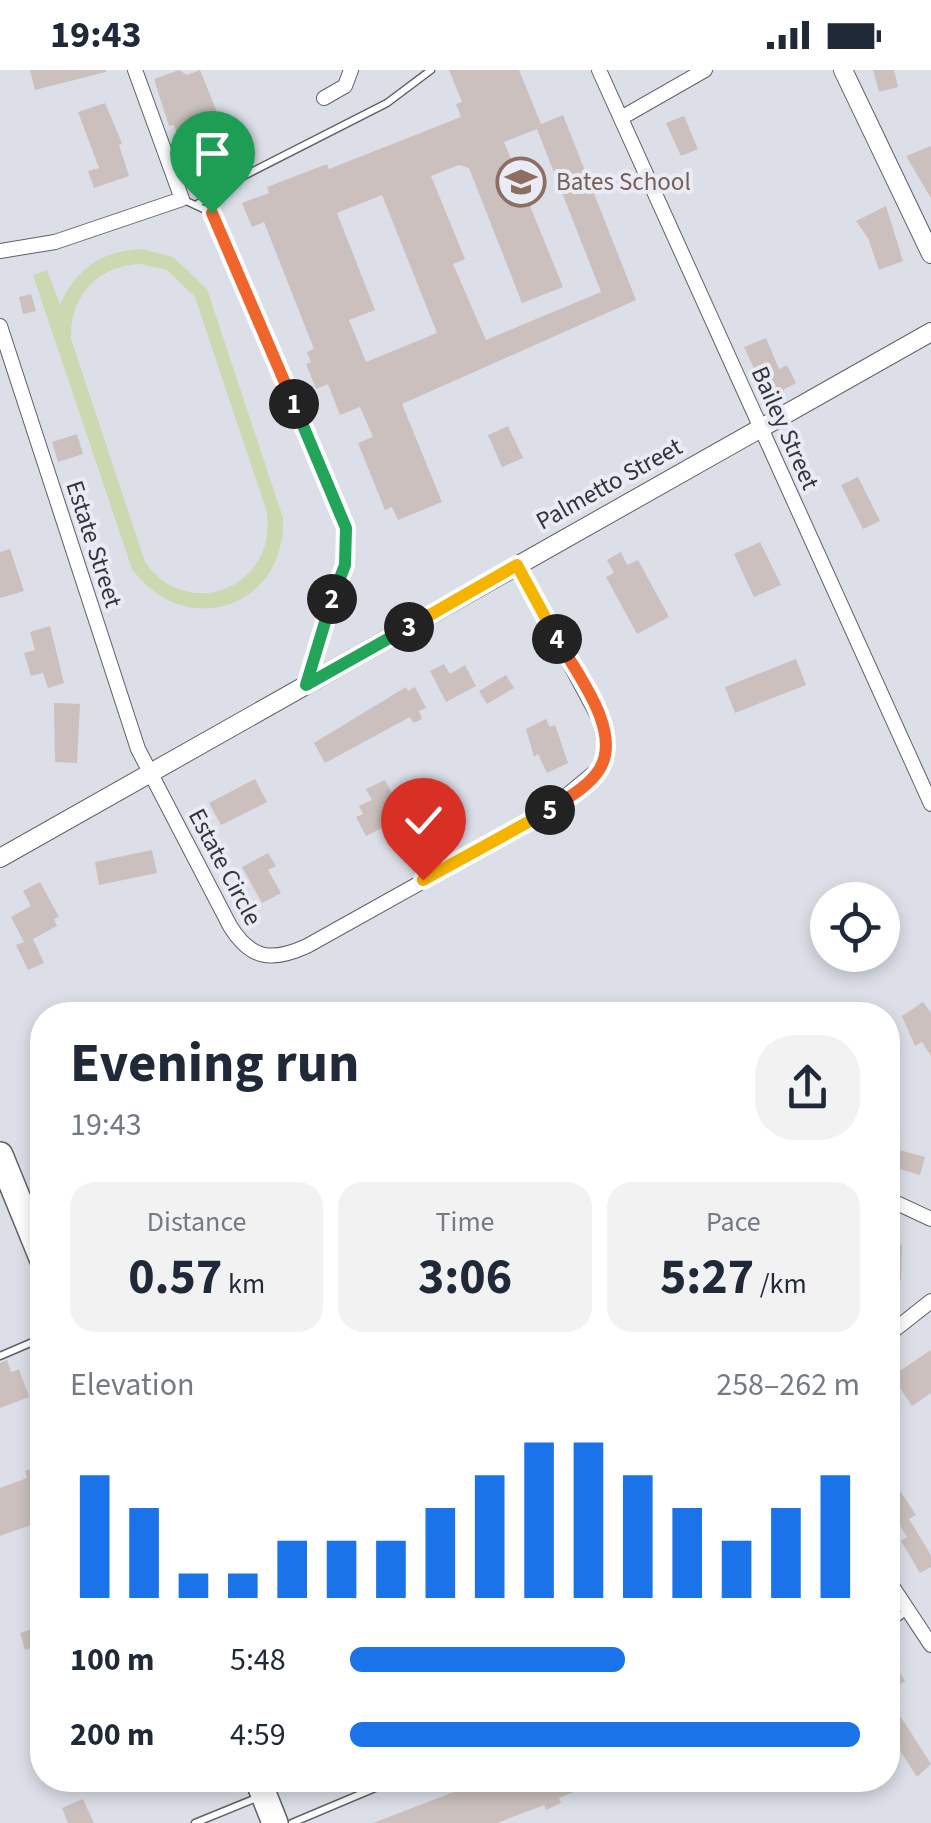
<!DOCTYPE html>
<meta charset="utf-8">
<style>
:root{--surface:#fff;--page:#f2f2f3;--text:#1f2937;--muted:#747a83;--accent:#1a73e8}
body{margin:0;font-family:"Source Sans 3",sans-serif;background:var(--page);color:var(--text);height:100vh;display:flex;flex-direction:column;font-size:38px;white-space:nowrap}
*{box-sizing:border-box;margin:0}
p{font-size:32px;color:var(--muted)}
.icon{flex:none;width:55px;height:55px;fill:none;stroke:currentColor;stroke-width:2;stroke-linecap:round;stroke-linejoin:round}
.map{position:relative;flex:1;overflow:hidden}
.panel{position:absolute;left:30px;top:932px;width:870px;height:790px;display:flex;flex-direction:column;background:var(--surface);border-radius:40px;box-shadow:0 5px 15px #0003}
.panel>*{flex:none}
.tools{position:absolute;left:810px;top:812px;display:grid;gap:20px}
.tools a{display:grid;place-items:center;width:90px;height:90px;border-radius:50%;background:var(--surface);box-shadow:0 5px 15px #0003;font-size:50px}
.pin{position:absolute;display:grid;place-items:center;width:85px;height:85px;color:#fff;margin:-102px -42px;border-radius:50% 50% 50% 0;rotate:-45deg;box-shadow:0 0 10px #0007}
.pin .icon{rotate:45deg}
.km{position:absolute;width:50px;height:50px;margin:-25px;border-radius:50%;background:#222;color:#fff;font-size:28px;line-height:50px;text-align:center}
.round{display:grid;place-items:center;flex:none;width:105px;height:105px;border-radius:40px;background:var(--page)}
.overview{display:flex;align-items:center;justify-content:space-between;height:170px;padding:0 40px}
h1{font-size:55px;font-weight:700;line-height:75px}
.figures{display:grid;grid-template-columns:repeat(3,1fr);gap:15px;height:170px;padding:10px 40px}
.figures div{display:grid;align-content:center;border-radius:25px;background:var(--page);text-align:center}
.figures b{font-size:50px;font-weight:700}
.figures small{font-size:28px;font-weight:400}
.figures p{font-size:28px}
.chart{height:280px;padding:20px 40px}
.chart p{display:flex;justify-content:space-between}
.chart svg{width:100%;height:180px;margin-top:10px;stroke:var(--accent);stroke-width:6}
ul{padding:0 40px;list-style:none;font-size:32px}
li{display:grid;grid-template-columns:160px 120px 1fr;align-items:center;height:75px}
li i{height:25px;border-radius:12px;background:var(--accent)}
.status{display:flex;justify-content:space-between;align-items:center;height:70px;padding:0 50px;background:var(--surface);direction:ltr}
.status svg{height:28px;fill:currentColor}
.map>svg:first-child{display:block}
.green{fill:#cbd8b0;fill-rule:evenodd}
.building{fill:#cbc0be;fill-rule:evenodd}
.lines{fill:none;stroke-linecap:round;stroke-linejoin:round}
.lane-casing{stroke:#5f6169;stroke-width:9}
.street-casing{stroke:#5f6169;stroke-width:16}
.secondary-casing{stroke:#5f6169;stroke-width:20}
.highway-casing{stroke:#5f6169;stroke-width:28}
.lane{stroke:#fff;stroke-width:6}
.street{stroke:#fff;stroke-width:14}
.secondary{stroke:#fff;stroke-width:18}
.highway{stroke:#fff;stroke-width:25}
.split-1-casing{stroke:#fff;stroke-width:20}
.split-2-casing{stroke:#fff;stroke-width:20}
.split-3-casing{stroke:#fff;stroke-width:20}
.split-4-casing{stroke:#fff;stroke-width:20}
.split-5-casing{stroke:#fff;stroke-width:20}
.split-6-casing{stroke:#fff;stroke-width:20}
.split-1{stroke:#f0652b;stroke-width:12}
.split-2{stroke:#22a559;stroke-width:12}
.split-3{stroke:#22a559;stroke-width:12}
.split-4{stroke:#f5b400;stroke-width:12}
.split-5{stroke:#f0652b;stroke-width:12}
.split-6{stroke:#f5b400;stroke-width:12}
.labels{text-anchor:middle;dominant-baseline:central;stroke-width:8;stroke-linejoin:round;paint-order:stroke}
.education-label{font-size:25px;fill:#785e54;stroke:#eaecf5;text-anchor:start}
.street-label{font-size:25px;fill:#343538;stroke:#eaecf5}
</style>
<div class="status"><b>19:43</b><svg viewBox="0 0 49 12"><path d="M0 12V9h3v3zM5 12V6h3v6zM10 12V3h3v9zM15 12V0h3v12zM26 1h20v11H26zM47 4h2v5h-2z"/></svg></div>
<div class="map">
<svg width="931" height="1753" viewBox="0 0 931 1753">
<rect width="100%" height="100%" fill="#dcdfe8"/>
<!-- green -->
<path class="green" d="M142,179L173,187L207,219L283,448C286,539 185,571 132,499L33,205L47,200L60,235C75,199 103,180 142,179ZM141,194L167,200L195,227L266,439C281,515 189,555 145,492L71,269C70,225 98,195 141,194Z"/>
<!-- building -->
<g class="building">
<path d="M30,0H106V2L35,20Z"/>
<path d="M179,0L187,5L200,0L217,42L194,49L205,81L186,88L174,55L169,56L154,9Z"/>
<path d="M449,0H519L541,54L563,45L636,230L402,334L442,432L398,450L392,437L385,440L358,373L373,367L360,337L340,345L328,314L316,319L306,294L311,292L307,282L314,279L264,152L252,157L242,133L269,123L267,117L327,94L329,99L461,47L456,34L462,32ZM537,59L601,222L486,270L453,194L465,189L431,106L459,95L469,98L522,233L563,217L504,72ZM382,125L437,263L366,292L349,250L375,240L337,143Z"/>
<path d="M873,0H894L898,17L879,22Z"/>
<path d="M105,33L122,73L119,75L129,106L94,118L88,101L99,98L78,42Z"/>
<path d="M684,46L698,79L681,86L666,53Z"/>
<path d="M931,76V128L906,86Z"/>
<path d="M886,136L903,191L879,200L868,168L856,151Z"/>
<path d="M31,224L36,241L23,244L19,227Z"/>
<path d="M766,268L779,299L787,295L796,313L768,328L744,277Z"/>
<path d="M508,356L523,388L502,397L488,365Z"/>
<path d="M77,364L83,384L58,392L52,372Z"/>
<path d="M858,407L880,451L863,459L841,415Z"/>
<path d="M760,472L781,515L754,527L734,484Z"/>
<path d="M10,479L24,521L0,528V482Z"/>
<path d="M621,482L627,495L638,490L669,547L637,564L606,507L614,503L607,490Z"/>
<path d="M50,556L64,613L48,618L43,603L31,606L24,583L35,580L30,562Z"/>
<path d="M796,589L806,615L735,643L725,617Z"/>
<path d="M444,594L450,604L465,595L476,616L446,632L430,601Z"/>
<path d="M506,605L514,618L487,634L479,621Z"/>
<path d="M406,617L408,621L415,617L426,638L419,641L422,649L413,653L410,647L325,693L314,673Z"/>
<path d="M54,633L80,634L77,693L55,692Z"/>
<path d="M546,649L550,657L555,655L568,693L547,703L538,684L534,687L526,659Z"/>
<path d="M255,709L267,732L221,755L209,733Z"/>
<path d="M385,710L404,747L366,766L356,747L363,744L359,736L372,730L366,719Z"/>
<path d="M152,780L157,803L99,815L95,792Z"/>
<path d="M268,783L276,796L268,800L281,823L262,833L242,797Z"/>
<path d="M40,812L59,847L54,849L57,856L33,869L44,893L28,900L16,875L24,872L11,847L31,836L23,821Z"/>
<path d="M923,932L931,943V986L922,972L915,976L902,946Z"/>
<path d="M892,1078L925,1087L920,1105L888,1096Z"/>
<path d="M888,1174L902,1175L901,1210H888Z"/>
<path d="M931,1280V1323L912,1336L892,1306Z"/>
<path d="M7,1290L11,1302L19,1299L29,1327L0,1338V1293Z"/>
<path d="M42,1395V1423L37,1425L42,1451L0,1466V1418L27,1408L25,1401Z"/>
<path d="M895,1413L916,1445L909,1449L931,1485V1497L920,1503L901,1471L907,1467L888,1437V1417Z"/>
<path d="M42,1556V1575L25,1580L20,1563Z"/>
<path d="M895,1596L905,1611L888,1623V1601Z"/>
<path d="M888,1627L931,1694L917,1707L888,1662Z"/>
<path d="M485,1710L602,1711L559,1728L561,1733L546,1740L544,1735L497,1753H373Z"/>
<path d="M83,1729L94,1753H68L62,1738Z"/>
</g>
<g class="lines">
<!-- lane casing -->
<g class="lane-casing">
<g id="lane">
<path d="M182,129L212,143L347,459L345,495L308,609"/>
<path d="M196,135L222,117L387,33L431,0"/>
<path d="M0,1286L42,1268"/>
<path d="M888,1555L907,1541"/>
<path d="M195,1753L259,1727"/>
<path d="M292,1753L394,1710"/>
</g>
</g>
<!-- street casing -->
<g class="street-casing">
<g id="street">
<path d="M599,0L931,734"/>
<path d="M324,28L345,16L351,0"/>
<path d="M621,48L705,0"/>
<path d="M0,181L55,172L182,129L135,0"/>
<path d="M0,256L138,679L230,856C251,890 272,892 307,876L547,742L601,697L606,680L600,650L517,495"/>
<path d="M888,1129L931,1149"/>
<path d="M888,1265L931,1231"/>
<path d="M888,1510L931,1575"/>
</g>
</g>
<!-- secondary casing -->
<g class="secondary-casing">
<g id="secondary">
<path d="M843,0L931,184"/>
<path d="M0,788L931,262"/>
</g>
</g>
<!-- highway casing -->
<g class="highway-casing">
<g id="highway">
<path d="M0,1085L42,1188"/>
<path d="M258,1710L275,1753"/>
</g>
</g>
<!-- lane -->
<use href="#lane" class="lane"/>
<!-- street -->
<use href="#street" class="street"/>
<!-- secondary -->
<use href="#secondary" class="secondary"/>
<!-- highway -->
<use href="#highway" class="highway"/>
</g>
<g class="lines">
<!-- split-1 casing -->
<g class="split-1-casing">
<path id="split-1" d="M212,143L294,334"/>
</g>
<!-- split-2 casing -->
<g class="split-2-casing">
<path id="split-2" d="M294,334L346,458L345,495L332,529"/>
</g>
<!-- split-3 casing -->
<g class="split-3-casing">
<path id="split-3" d="M332,529L306,615L409,557"/>
</g>
<!-- split-4 casing -->
<g class="split-4-casing">
<path id="split-4" d="M409,557L517,495L557,569"/>
</g>
<!-- split-5 casing -->
<g class="split-5-casing">
<path id="split-5" d="M550,740C567,728 588,717 599,700C624,662 575,601 557,569"/>
</g>
<!-- split-6 casing -->
<g class="split-6-casing">
<path id="split-6" d="M423,810L550,740"/>
</g>
<!-- split-1 -->
<use href="#split-1" class="split-1"/>
<!-- split-2 -->
<use href="#split-2" class="split-2"/>
<!-- split-3 -->
<use href="#split-3" class="split-3"/>
<!-- split-4 -->
<use href="#split-4" class="split-4"/>
<!-- split-5 -->
<use href="#split-5" class="split-5"/>
<!-- split-6 -->
<use href="#split-6" class="split-6"/>
</g>
<!-- icons -->
<defs>
<g id="school-ring" transform="scale(2.5)"><circle r="9.5" fill="#eaecf5" stroke="#8d6e63" stroke-width="1.5"/><path d="M0-5L7-2L0 1L-7-2ZM-4 1L0 2.5L4 1V4Q0 6-4 4Z" fill="#8d6e63"/></g>
</defs>
<g fill-rule="evenodd">
<use href="#school-ring" x="521" y="112"/>
</g>
<g class="labels">
<!-- education labels -->
<g class="education-label">
<text x="556" y="112">Bates School</text>
</g>
<!-- street labels -->
<g class="street-label">
<text transform="translate(785 358) rotate(66)">Bailey Street</text>
<text transform="translate(609 414) rotate(-29)">Palmetto Street</text>
<text transform="translate(94 474) rotate(72)">Estate Street</text>
<text transform="translate(225 797) rotate(62)">Estate Circle</text>
</g>
</g>
</svg>
<div class="tools">
<a><svg class="icon" aria-label="locate" viewBox="0 0 24 24"><circle cx="12" cy="12" r="6"/><path d="M12 2v4M12 18v4M2 12h4M18 12h4"/></svg></a>
</div>
<div class="pin" style="left:212px;top:143px;background:#1e9e55"><svg class="icon" aria-label="arrive" viewBox="0 0 24 24"><path d="M6 21V4h12l-3 4 3 4H6"/></svg></div>
<div class="pin" style="left:423px;top:810px;background:#d93025"><svg class="icon" aria-label="check" viewBox="0 0 24 24"><path d="M5 12l5 5 9-10"/></svg></div>
<b class="km" style="left:294px;top:334px">1</b>
<b class="km" style="left:332px;top:529px">2</b>
<b class="km" style="left:409px;top:557px">3</b>
<b class="km" style="left:557px;top:569px">4</b>
<b class="km" style="left:550px;top:740px">5</b>
<section class="panel">
<div class="overview"><div><h1>Evening run</h1><p>19:43</p></div><a class="round"><svg class="icon" aria-label="share" viewBox="0 0 24 24"><path d="M12 15V3M7 8l5-5 5 5M5 13v7h14v-7"/></svg></a></div>
<div class="figures">
<div><p>Distance</p><b>0.57<small> km</small></b></div>
<div><p>Time</p><b>3:06</b></div>
<div><p>Pace</p><b>5:27<small> /km</small></b></div>
</div>
<div class="chart"><p><span>Elevation</span>258–262 m</p>
<svg viewBox="0 0 160 44" preserveAspectRatio="none"><path d="M5 44V14M15 44V22M25 44V38M35 44V38M45 44V30M55 44V30M65 44V30M75 44V22M85 44V14M95 44V6M105 44V6M115 44V14M125 44V22M135 44V30M145 44V22M155 44V14"/></svg>
</div>
<ul>
<li><b>100 m</b>5:48<i style="width:54%"></i></li>
<li><b>200 m</b>4:59<i style="width:100%"></i></li>
</ul>
</section>
</div>
